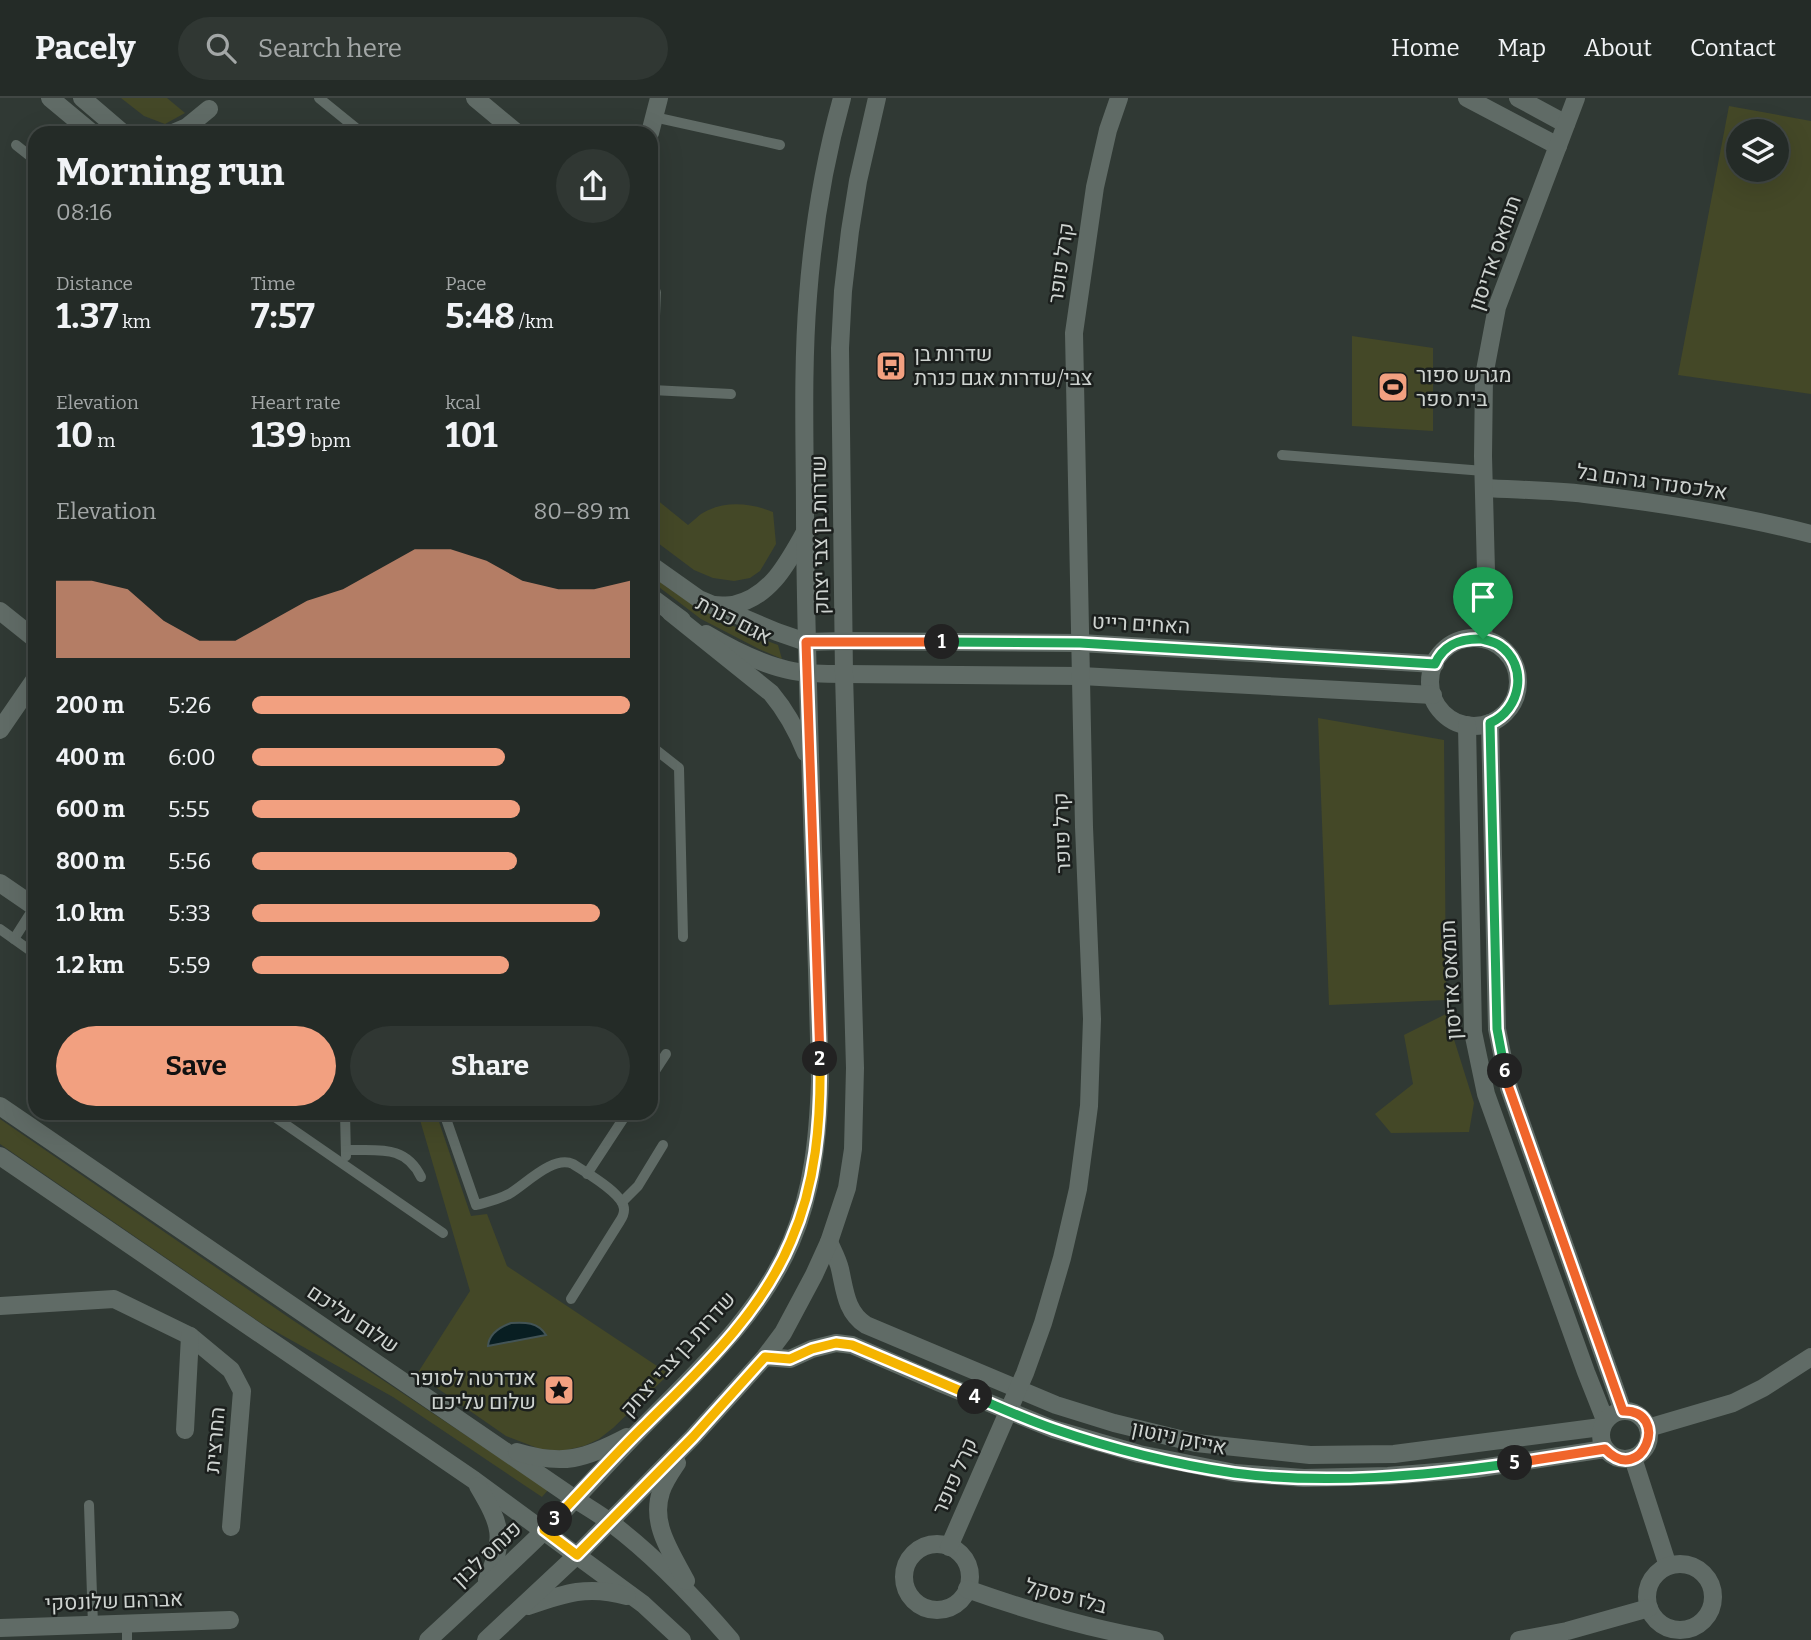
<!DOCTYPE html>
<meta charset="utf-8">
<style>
:root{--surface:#242b27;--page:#303733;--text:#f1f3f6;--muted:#a3a7a7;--line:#414744;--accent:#f2a080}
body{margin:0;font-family:Bitter,Heebo,serif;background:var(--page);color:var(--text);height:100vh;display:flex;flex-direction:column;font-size:26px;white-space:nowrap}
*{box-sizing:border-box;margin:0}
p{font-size:23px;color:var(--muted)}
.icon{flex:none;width:38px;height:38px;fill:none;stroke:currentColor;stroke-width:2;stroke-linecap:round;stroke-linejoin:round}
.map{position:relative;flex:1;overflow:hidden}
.panel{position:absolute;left:28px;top:28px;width:630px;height:994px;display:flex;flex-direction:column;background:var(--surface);border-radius:21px;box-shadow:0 7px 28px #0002,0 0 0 2px var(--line)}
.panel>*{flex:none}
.fabs{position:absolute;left:1726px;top:21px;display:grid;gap:14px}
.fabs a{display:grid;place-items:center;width:63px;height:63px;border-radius:50%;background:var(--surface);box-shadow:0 7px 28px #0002,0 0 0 2px var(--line);font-size:35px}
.pin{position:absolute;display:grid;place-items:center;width:60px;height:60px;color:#fff;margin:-72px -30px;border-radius:50% 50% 50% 0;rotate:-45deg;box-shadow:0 0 7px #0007}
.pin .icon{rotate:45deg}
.km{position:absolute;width:35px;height:35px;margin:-18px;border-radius:50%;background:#222;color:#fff;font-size:19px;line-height:35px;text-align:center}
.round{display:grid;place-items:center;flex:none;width:74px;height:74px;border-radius:37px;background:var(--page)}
.summary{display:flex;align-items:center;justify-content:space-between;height:119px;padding:0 28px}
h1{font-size:38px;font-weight:700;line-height:52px}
.metrics{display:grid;grid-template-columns:repeat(3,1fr);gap:10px;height:119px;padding:7px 28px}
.metrics div{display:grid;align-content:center}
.metrics b{font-size:35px;font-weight:700}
.metrics small{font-size:19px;font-weight:400}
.metrics p{font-size:19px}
.chart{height:196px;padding:14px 28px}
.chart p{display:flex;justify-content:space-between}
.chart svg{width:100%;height:126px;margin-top:7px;fill:var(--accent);opacity:.7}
.primary-button{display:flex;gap:14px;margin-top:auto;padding:14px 28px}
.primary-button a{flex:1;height:80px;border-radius:42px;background:var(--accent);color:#111;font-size:28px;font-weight:700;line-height:80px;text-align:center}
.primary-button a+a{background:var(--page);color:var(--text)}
ul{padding:0 28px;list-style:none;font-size:23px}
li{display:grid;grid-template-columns:112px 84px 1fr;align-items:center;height:52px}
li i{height:18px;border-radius:9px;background:var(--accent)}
header{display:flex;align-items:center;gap:42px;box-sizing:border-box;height:98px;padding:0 35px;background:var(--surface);border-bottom:2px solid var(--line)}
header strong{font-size:33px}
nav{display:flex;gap:38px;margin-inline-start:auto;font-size:24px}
.search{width:490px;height:63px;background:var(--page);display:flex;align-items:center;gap:18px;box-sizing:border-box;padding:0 24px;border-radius:38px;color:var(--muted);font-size:26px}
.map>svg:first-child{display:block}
.green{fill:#444827;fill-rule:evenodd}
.water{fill:#081e22;stroke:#435456;stroke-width:2}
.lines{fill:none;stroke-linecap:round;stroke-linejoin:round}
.service{stroke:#606b66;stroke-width:10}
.minor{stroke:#606b66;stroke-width:18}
.tertiary{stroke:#606b66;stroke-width:18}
.secondary{stroke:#606b66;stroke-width:18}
.split-1-casing{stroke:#fff;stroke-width:14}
.split-2-casing{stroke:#fff;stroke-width:14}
.split-3-casing{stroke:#fff;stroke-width:14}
.split-4-casing{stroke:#fff;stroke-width:14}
.split-5-casing{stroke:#fff;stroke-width:14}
.split-6-casing{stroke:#fff;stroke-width:14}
.split-7-casing{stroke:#fff;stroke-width:14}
.split-1{stroke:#22a559;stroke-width:9}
.split-2{stroke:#f0652b;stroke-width:9}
.split-3{stroke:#f5b400;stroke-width:9}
.split-4{stroke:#f5b400;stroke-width:9}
.split-5{stroke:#22a559;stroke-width:9}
.split-6{stroke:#f0652b;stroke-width:9}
.split-7{stroke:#22a559;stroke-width:9}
.labels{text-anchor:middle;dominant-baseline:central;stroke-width:5;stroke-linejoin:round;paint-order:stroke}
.street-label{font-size:21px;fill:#ced3d0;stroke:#1b1f1d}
.poi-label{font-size:21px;fill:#ced3d0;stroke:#1b1f1d;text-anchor:start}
</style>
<header>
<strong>Pacely</strong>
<div class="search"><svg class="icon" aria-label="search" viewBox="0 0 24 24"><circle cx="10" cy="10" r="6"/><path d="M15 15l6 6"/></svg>Search here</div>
<nav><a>Home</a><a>Map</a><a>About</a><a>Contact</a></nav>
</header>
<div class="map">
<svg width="1811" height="1542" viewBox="0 0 1811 1542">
<rect width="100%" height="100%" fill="#303934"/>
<!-- green -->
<g class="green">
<path d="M121,0H167L185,15L165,26L144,18Z"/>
<path d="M1729,8L1811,23V296L1678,277ZM1738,33H1776V72H1738Z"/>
<path d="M1352,238L1433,250V333L1352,328Z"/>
<path d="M651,397L688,427C693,423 697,419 701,416C724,402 750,405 773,414L776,446L760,473L750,480L734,483L713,480L694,472L658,445L656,433L651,429Z"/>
<path d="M651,477C690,508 732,530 778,547L782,561L759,551L701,521L651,483Z"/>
<path d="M1318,620L1444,642L1446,902L1329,907Z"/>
<path d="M1446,916L1474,1005L1469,1034L1391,1035L1375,1016L1413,986L1404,937Z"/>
<path d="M418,1015H436L471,1118L487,1116L507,1168L669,1276L613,1330L599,1341L584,1348L562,1353L540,1351L506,1338L417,1276L470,1193Z"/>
<path d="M0,1021L291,1221L548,1392L542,1399L393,1299L264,1227L0,1046Z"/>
</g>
<!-- water -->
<path class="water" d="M511,1225C525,1224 538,1224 546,1237L488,1248C489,1235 500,1229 511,1225Z"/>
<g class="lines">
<!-- service -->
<g class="service">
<path d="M319,0L362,35"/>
<path d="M654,19L780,47"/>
<path d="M16,47L35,62"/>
<path d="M651,191L656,194L651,314"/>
<path d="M652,292L731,296"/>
<path d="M1282,357L1484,373"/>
<path d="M651,648L679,670L683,839"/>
<path d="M0,831L35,856"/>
<path d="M14,841L35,808"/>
<path d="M651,979L666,956"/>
<path d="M269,1015L443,1135"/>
<path d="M345,1015L346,1058"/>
<path d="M444,1015L476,1107C487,1104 498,1102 509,1096C526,1086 553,1057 573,1066C585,1074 625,1096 624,1112C624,1116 622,1120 620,1123L571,1201"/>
<path d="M346,1052C378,1053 405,1046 421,1079"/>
<path d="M587,1076L627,1015"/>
<path d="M622,1104L638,1088L663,1047"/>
<path d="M89,1407L93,1527"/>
<path d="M127,1542V1526"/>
</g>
<!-- minor -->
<g class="minor">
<path d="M475,0L517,35"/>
<path d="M1467,0L1558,48"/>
<path d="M1518,0L1566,26"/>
<path d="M173,35L187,29L209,11"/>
<path d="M650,35L659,0"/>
<path d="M1484,390C1518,392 1552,392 1585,396C1661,405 1737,417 1811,436"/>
<path d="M0,513L35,541"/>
<circle cx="1474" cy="584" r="44"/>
<path d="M1483,541L1486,473L1483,358L1484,278L1497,209L1576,0"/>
<path d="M844,543L1080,545L1435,566"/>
<path d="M844,576L1081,578L1433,597"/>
<path d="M1490,625L1497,931L1509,990L1623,1313"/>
<path d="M1467,627L1473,934L1486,996L1586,1274L1605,1322"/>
<path d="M0,632L35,581"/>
<path d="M0,785L35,809"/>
<path d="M829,1144C833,1153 838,1162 840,1171C845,1193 846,1214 866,1227L1056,1307L1114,1325L1196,1345L1310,1357L1394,1356L1601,1329"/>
<path d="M0,1208L114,1201L190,1238L231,1272L242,1293L231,1429"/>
<path d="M765,1259L790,1261L812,1251L836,1245L852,1247L940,1285L1053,1331L1139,1356L1235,1375L1304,1380L1388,1378L1475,1371L1605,1351"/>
<circle cx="1625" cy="1337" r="24"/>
<path d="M1648,1330L1733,1305L1763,1290L1811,1259"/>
<path d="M185,1332L190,1238"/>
<path d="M1633,1360L1668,1468"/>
<circle cx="937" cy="1479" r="33"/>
<path d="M949,1449L1025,1275L1043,1225L1062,1160L1078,1091L1089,1008L1092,921L1084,729L1074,235L1095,89L1108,32L1119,0"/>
<circle cx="1680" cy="1499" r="33"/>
<path d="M967,1491C1029,1513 1090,1531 1155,1542"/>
<path d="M0,1530L230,1522"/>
<path d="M1519,1542L1567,1533L1649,1510"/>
</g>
<!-- tertiary -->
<g class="tertiary">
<path d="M50,0L92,35"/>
<path d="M82,0L123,35"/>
<path d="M651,467L699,501L777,534L806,544L844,543"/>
<path d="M651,499L682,522"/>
<path d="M706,536C733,552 762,567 793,573C810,576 827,576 844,576"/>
</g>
<!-- secondary -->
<g class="secondary">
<path d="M711,507C718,507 726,508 733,507C771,499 788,464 805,434"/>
<path d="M670,514L771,595C787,614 797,633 806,655"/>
<path d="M0,1008L575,1401C587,1409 600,1416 611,1425C656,1459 694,1499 731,1542"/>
<path d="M0,1058L474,1382L643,1506L682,1542"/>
<path d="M517,1354C563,1368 585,1361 627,1339"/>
<path d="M677,1365C671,1374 664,1384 661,1394C650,1426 672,1456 686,1483"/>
<path d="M478,1388C501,1427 506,1439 487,1482"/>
<path d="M528,1508C565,1495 588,1487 627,1498"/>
<path d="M428,1542C467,1506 506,1470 544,1433C577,1400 607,1366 639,1333C695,1275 759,1219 791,1144C813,1093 818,1038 820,983C816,796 806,608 805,421C805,347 802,272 808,198C813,132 824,64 842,0"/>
<path d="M486,1542L577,1457L693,1339L765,1259L783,1235L814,1177L829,1144L847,1090L853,1051L855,970L844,576L840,250L843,193L850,133L858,83L877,0"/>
</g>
</g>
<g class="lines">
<!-- split-1 casing -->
<g class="split-1-casing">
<path id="split-1" d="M942,544L1080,545L1435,566C1444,545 1462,540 1483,541"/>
</g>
<!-- split-2 casing -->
<g class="split-2-casing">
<path id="split-2" d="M820,961L806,544H942"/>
</g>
<!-- split-3 casing -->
<g class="split-3-casing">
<path id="split-3" d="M555,1421C586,1389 615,1356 647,1325C701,1271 761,1215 791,1143C816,1086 821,1023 820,961"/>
</g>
<!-- split-4 casing -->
<g class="split-4-casing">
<path id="split-4" d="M555,1421L544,1432L577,1457L693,1339L765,1259L790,1261L812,1251L836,1245L852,1247L975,1299"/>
</g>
<!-- split-5 casing -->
<g class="split-5-casing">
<path id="split-5" d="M975,1299C1001,1310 1027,1322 1054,1331C1112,1351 1173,1366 1234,1375C1326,1387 1424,1378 1515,1365"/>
</g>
<!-- split-6 casing -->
<g class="split-6-casing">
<path id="split-6" d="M1505,973L1509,990L1623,1313C1672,1312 1642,1390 1605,1351L1515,1365"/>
</g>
<!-- split-7 casing -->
<g class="split-7-casing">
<path id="split-7" d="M1483,541C1488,543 1495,544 1499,547C1529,567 1521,612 1490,625L1497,931L1505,973"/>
</g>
<!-- split-1 -->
<use href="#split-1" class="split-1"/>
<!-- split-2 -->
<use href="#split-2" class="split-2"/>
<!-- split-3 -->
<use href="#split-3" class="split-3"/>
<!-- split-4 -->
<use href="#split-4" class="split-4"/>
<!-- split-5 -->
<use href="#split-5" class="split-5"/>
<!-- split-6 -->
<use href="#split-6" class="split-6"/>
<!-- split-7 -->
<use href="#split-7" class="split-7"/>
</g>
<!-- icons -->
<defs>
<g id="bus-square" transform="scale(1.575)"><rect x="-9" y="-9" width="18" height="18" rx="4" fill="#f2a080" stroke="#1b1f1d"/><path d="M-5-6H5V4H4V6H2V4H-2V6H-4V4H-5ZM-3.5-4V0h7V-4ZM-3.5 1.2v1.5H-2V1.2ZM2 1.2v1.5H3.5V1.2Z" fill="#111"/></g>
<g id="stadium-square" transform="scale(1.575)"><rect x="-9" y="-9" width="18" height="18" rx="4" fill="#f2a080" stroke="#1b1f1d"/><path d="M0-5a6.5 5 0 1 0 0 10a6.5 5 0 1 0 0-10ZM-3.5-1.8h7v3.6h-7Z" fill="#111"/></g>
<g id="sight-square" transform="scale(1.575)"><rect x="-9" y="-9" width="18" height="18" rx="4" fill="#f2a080" stroke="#1b1f1d"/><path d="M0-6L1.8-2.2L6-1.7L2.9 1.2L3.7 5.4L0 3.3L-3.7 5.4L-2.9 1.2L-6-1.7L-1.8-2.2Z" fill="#111"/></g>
</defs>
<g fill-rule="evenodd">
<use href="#bus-square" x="891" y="268"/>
<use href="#stadium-square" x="1393" y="289"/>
<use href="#sight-square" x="559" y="1292"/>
</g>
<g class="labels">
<!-- street labels -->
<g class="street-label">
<text transform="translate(1495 155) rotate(-71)">תומאס אדיסון</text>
<text transform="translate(1061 165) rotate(-82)">קרל פופר</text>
<text transform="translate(1652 384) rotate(8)">אלכסנדר גרהם בל</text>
<text transform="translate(820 437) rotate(-91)">שדרות בן צבי יצחק</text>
<text transform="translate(734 522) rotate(27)">אגם כנרת</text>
<text transform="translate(1141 526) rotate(3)">האחים רייט</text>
<text transform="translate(1062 735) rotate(-92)">קרל פופר</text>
<text transform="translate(1451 882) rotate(-93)">תומאס אדיסון</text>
<text transform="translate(353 1221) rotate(34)">שלום עליכם</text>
<text transform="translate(678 1256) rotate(-48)">שדרות בן צבי יצחק</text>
<text transform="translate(1179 1340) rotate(12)">אייזק ניוטון</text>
<text transform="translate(215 1342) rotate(-85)">החרצית</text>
<text transform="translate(955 1378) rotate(-66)">קרל פופר</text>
<text transform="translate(487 1456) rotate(-43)">פנחס לבון</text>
<text transform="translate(1066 1498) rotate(15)">בלז פסקל</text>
<text transform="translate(114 1503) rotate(-2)">אברהם שלונסקי</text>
</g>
<!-- poi labels -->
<g class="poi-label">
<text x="914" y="256">שדרות בן<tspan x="914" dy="24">צבי/שדרות אגם כנרת</tspan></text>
<text x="1416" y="277">מגרש ספור<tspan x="1416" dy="24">בית ספר</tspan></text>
<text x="536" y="1280" text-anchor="end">אנדרטה לסופר<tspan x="536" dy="24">שלום עליכם</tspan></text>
</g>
</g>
</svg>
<div class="fabs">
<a><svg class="icon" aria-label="layers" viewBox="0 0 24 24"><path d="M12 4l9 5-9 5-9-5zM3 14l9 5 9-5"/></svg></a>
</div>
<div class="pin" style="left:1483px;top:541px;background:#1e9e55"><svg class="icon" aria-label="arrive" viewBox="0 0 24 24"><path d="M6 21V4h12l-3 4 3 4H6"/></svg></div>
<b class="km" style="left:942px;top:544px">1</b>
<b class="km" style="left:820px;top:961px">2</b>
<b class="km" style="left:555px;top:1421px">3</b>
<b class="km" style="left:975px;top:1299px">4</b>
<b class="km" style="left:1515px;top:1365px">5</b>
<b class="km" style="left:1505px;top:973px">6</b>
<section class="panel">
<div class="summary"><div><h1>Morning run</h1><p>08:16</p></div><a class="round"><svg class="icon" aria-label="share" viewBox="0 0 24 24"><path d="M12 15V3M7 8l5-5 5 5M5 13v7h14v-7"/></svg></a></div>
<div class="metrics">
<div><p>Distance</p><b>1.37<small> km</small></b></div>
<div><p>Time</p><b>7:57</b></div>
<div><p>Pace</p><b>5:48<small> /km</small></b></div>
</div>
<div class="metrics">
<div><p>Elevation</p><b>10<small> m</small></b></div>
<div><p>Heart rate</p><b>139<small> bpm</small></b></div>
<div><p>kcal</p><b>101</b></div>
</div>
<div class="chart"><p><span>Elevation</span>80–89 m</p>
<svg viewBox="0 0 160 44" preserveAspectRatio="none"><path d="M0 44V17L10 17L20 20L30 31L40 38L50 38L60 31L70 24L80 20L90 13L100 6L110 6L120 10L130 17L140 20L150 20L160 17V44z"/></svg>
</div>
<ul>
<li><b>200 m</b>5:26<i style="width:100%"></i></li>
<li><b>400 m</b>6:00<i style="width:67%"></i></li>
<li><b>600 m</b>5:55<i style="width:71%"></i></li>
<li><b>800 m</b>5:56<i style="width:70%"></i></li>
<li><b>1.0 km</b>5:33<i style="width:92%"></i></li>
<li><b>1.2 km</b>5:59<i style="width:68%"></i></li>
</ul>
<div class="primary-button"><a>Save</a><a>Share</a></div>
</section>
</div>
